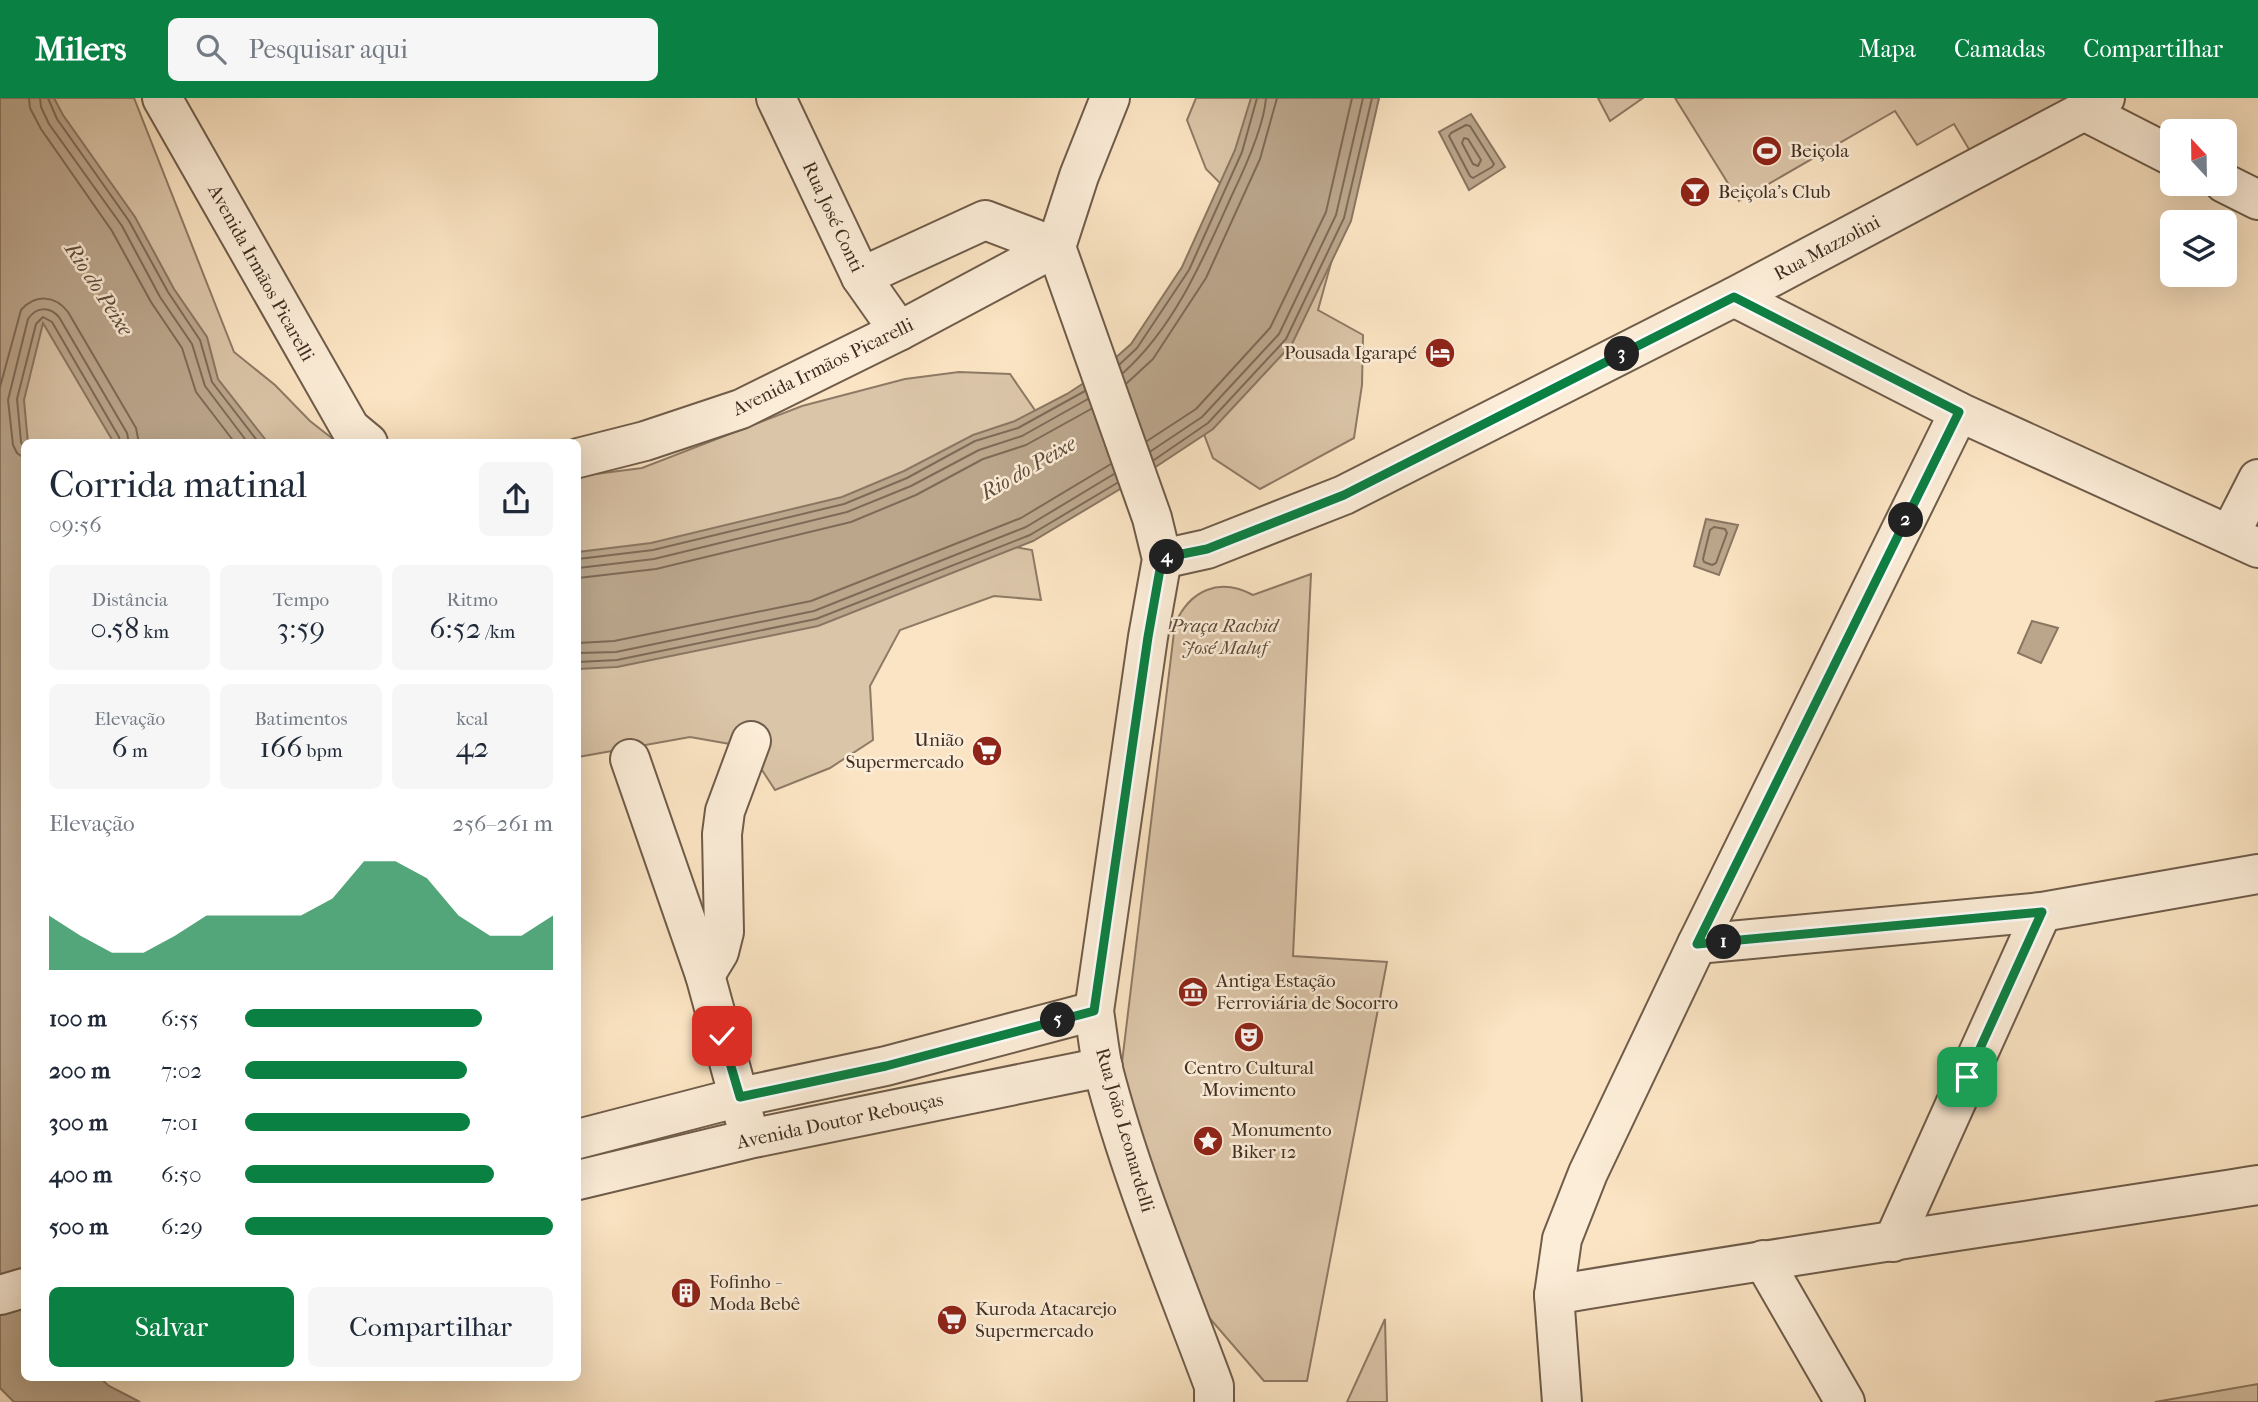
<!DOCTYPE html>
<html lang="pt">
<meta charset="utf-8">
<style>
:root{--surface:#fff;--page:#f6f6f7;--text:#1f2937;--muted:#747a83;--accent:#0b8043}
body{margin:0;font-family:"IM FELL French Canon",serif;background:var(--page);color:var(--text);height:100vh;display:flex;flex-direction:column;font-size:26px;white-space:nowrap}
*{box-sizing:border-box;margin:0}
p{font-size:23px;color:var(--muted)}
.icon{flex:none;width:38px;height:38px;fill:none;stroke:currentColor;stroke-width:2;stroke-linecap:round;stroke-linejoin:round}
.map{position:relative;flex:1;overflow:hidden}
.details{position:absolute;left:21px;top:341px;width:560px;height:942px;display:flex;flex-direction:column;background:var(--surface);border-radius:10px;box-shadow:0 7px 28px #0002}
.details>*{flex:none}
.needle{width:46px;rotate:338deg}
.tools{position:absolute;left:2160px;top:21px;display:grid;gap:14px}
.tools a{display:grid;place-items:center;width:77px;height:77px;border-radius:10px;background:var(--surface);box-shadow:0 7px 28px #0002;font-size:35px}
.pin{position:absolute;display:grid;place-items:center;width:60px;height:60px;color:#fff;margin:-30px;border-radius:14px;box-shadow:0 4px 10px #0006}
.km{position:absolute;width:35px;height:35px;margin:-18px;border-radius:50%;background:#222;color:#fff;font-size:19px;line-height:35px;text-align:center}
.round{display:grid;place-items:center;flex:none;width:74px;height:74px;border-radius:10px;background:var(--page)}
.overview{display:flex;align-items:center;justify-content:space-between;height:119px;padding:0 28px}
h1{font-size:38px;font-weight:600;line-height:52px}
.figures{display:grid;grid-template-columns:repeat(3,1fr);gap:10px;height:119px;padding:7px 28px}
.figures div{display:grid;align-content:center;border-radius:10px;background:var(--page);text-align:center}
.figures b{font-size:30px;font-weight:600}
.figures small{font-size:19px;font-weight:400}
.figures p{font-size:19px}
.chart{height:196px;padding:14px 28px}
.chart p{display:flex;justify-content:space-between}
.chart svg{width:100%;height:126px;margin-top:7px;fill:var(--accent);opacity:.7}
.primary-button{display:flex;gap:14px;margin-top:auto;padding:14px 28px}
.primary-button a{flex:1;height:80px;border-radius:10px;background:var(--accent);color:#fff;font-size:28px;font-weight:600;line-height:80px;text-align:center}
.primary-button a+a{background:var(--page);color:var(--text)}
ul{padding:0 28px;list-style:none;font-size:23px}
li{display:grid;grid-template-columns:112px 84px 1fr;align-items:center;height:52px}
li i{height:18px;border-radius:9px;background:var(--accent)}
header{display:flex;align-items:center;gap:42px;box-sizing:border-box;height:98px;padding:0 35px;background:var(--accent);color:#fff}
header strong{font-size:33px}
nav{display:flex;gap:38px;margin-inline-start:auto;font-size:24px}
.search{width:490px;height:63px;background:var(--page);display:flex;align-items:center;gap:18px;box-sizing:border-box;padding:0 24px;border-radius:10px;color:var(--muted);font-size:26px}
.map>svg:first-child{display:block}
.green{fill:#dbc5a8;stroke:#8e7a65;stroke-width:2}
.water{fill:#bba68c;stroke:#8a7662;stroke-width:2}
.lines{fill:none;stroke-linecap:round;stroke-linejoin:round}
.shore{stroke:#7e6a57;stroke-width:2}
.minor-casing{stroke:#6f5c4a;stroke-width:42}
.minor{stroke:#fcedd8;stroke-width:38}
.route-casing{stroke:#fff;stroke-width:14}
.route{stroke:#0b8043;stroke-width:9}
.labels{text-anchor:middle;dominant-baseline:central;stroke-width:5;stroke-linejoin:round;paint-order:stroke}
.poi-label{font-size:19px;fill:#402e22;stroke:#fcedd8;text-anchor:start}
.street-label{font-size:19px;fill:#402e22;stroke:#fcedd8}
.park-label{font-size:19px;font-style:italic;fill:#5f4c3d;stroke:#fcedd8}
.water-label{font-size:21px;font-style:italic;fill:#5f4c3c;stroke:#fcedd8}
</style>
<header>
<strong>Milers</strong>
<div class="search"><svg class="icon" aria-label="search" viewBox="0 0 24 24"><circle cx="10" cy="10" r="6"/><path d="M15 15l6 6"/></svg>Pesquisar aqui</div>
<nav><a>Mapa</a><a>Camadas</a><a>Compartilhar</a></nav>
</header>
<div class="map">
<svg width="2258" height="1304" viewBox="0 0 2258 1304">
<rect width="100%" height="100%" fill="#fbe4c3"/>
<filter id="stains"><feTurbulence type="fractalNoise" baseFrequency=".00286" numOctaves="4"/><feColorMatrix values="0 0 0 0 .2 0 0 0 0 .09 0 0 0 0 .02 0 0 0 .5 -.17"/></filter>
<radialGradient id="worn" r=".72"><stop offset=".6" stop-color="#630" stop-opacity="0"/><stop offset="1" stop-color="#630" stop-opacity=".3"/></radialGradient>
<!-- green -->
<g class="green">
<path d="M6,0H134L234,254L275,287L310,323L338,345H24V1145L0,516V15Z"/>
<path d="M1196,0H1379L1362,53L1318,212L1363,237L1362,287L1354,340L1260,391L1213,360L1194,310L1242,107L1206,71L1187,22Z"/>
<path d="M1598,0H1643L1610,23Z"/>
<path d="M1675,0H2071L1973,58L1954,26L1917,47L1895,13L1739,103Z"/>
<path d="M959,274L1010,276L1041,321L970,391L578,492V381L588,377L642,370L802,308L905,281Z"/>
<path d="M975,442L1032,452L1041,502L994,498L900,532L870,588L873,642L830,670L775,692L747,649L690,639L578,659V565Z"/>
<path d="M1311,476L1293,858L1387,864L1307,1283H1264L1199,1208L1116,1014L1175,526C1190,492 1219,479 1253,497Z"/>
<path d="M1385,1221L1387,1304H1347Z"/>
<path d="M2258,1286V1304H2155Z"/>
</g>
<!-- water -->
<g class="water">
<path d="M0,0H54L63,17L135,119L174,191L207,239L218,281L268,345H114L43,225L24,302L28,345H24V1279H99L109,1288L140,1304H14L0,1290Z"/>
<path d="M1251,0H1379L1351,123L1292,246L1213,331L1142,378L1033,443L818,528L617,569L578,571V454L651,445L842,399L904,373L973,337L1015,323L1067,296L1096,277L1131,246L1182,169L1235,52Z"/>
<path d="M1471,16L1505,69L1469,92L1439,34Z"/>
<path d="M1706,421L1738,427L1719,477L1694,468Z"/>
<path d="M2032,523L2058,530L2041,565L2018,555Z"/>
</g>
<g class="lines">
<!-- shore -->
<g class="shore">
<path d="M29,0L30,10L41,31L112,133L151,204L182,250L196,294L235,345"/>
<path d="M40,0L41,9L49,26L122,128L160,199L192,246L205,288L248,345"/>
<path d="M48,0L57,21L129,123L168,194L200,242L212,284L259,345"/>
<path d="M1466,27L1470,28L1494,66L1492,69L1473,80L1470,78L1449,38L1451,35Z"/>
<path d="M1464,40L1468,41L1481,62L1478,68L1473,66L1462,45Z"/>
<path d="M1120,266L1137,250L1189,172L1242,54L1257,0"/>
<path d="M1123,275C1175,229 1204,159 1232,97C1245,70 1264,29 1266,0"/>
<path d="M1127,285L1153,261L1206,180L1260,61L1277,0"/>
<path d="M0,289L21,212C35,196 55,197 68,214L136,330L139,345"/>
<path d="M1147,343L1196,311L1270,230L1326,114L1352,0"/>
<path d="M24,350L21,344L17,301L36,226L43,219L52,224L119,339L120,345"/>
<path d="M1151,353L1202,319L1279,236L1336,117L1363,0"/>
<path d="M24,360L17,355L13,347L8,302L28,221C36,209 49,208 59,219L127,335L129,345"/>
<path d="M1154,362L1208,325L1286,241L1344,120L1372,0"/>
<path d="M1714,429L1725,431L1727,435L1716,465L1712,467L1704,464L1703,461L1710,432Z"/>
<path d="M578,461L653,452L844,406L907,380L975,343L1018,330L1085,293"/>
<path d="M578,470L654,461L847,414L911,388L979,352L1022,338L1088,301"/>
<path d="M578,480L656,471L851,424L916,397L983,361L1026,347L1091,311"/>
<path d="M578,545L614,543L811,503L1021,420L1111,366"/>
<path d="M578,555L616,554L814,513L1026,429L1114,376"/>
<path d="M578,564L617,562L816,521L1030,437L1117,385"/>
</g>
<!-- minor casing -->
<g class="minor-casing">
<g id="minor">
<path d="M162,0L350,330L368,345"/>
<path d="M776,0L861,179L899,233"/>
<path d="M2084,13L2172,58"/>
<path d="M2224,85L2258,102"/>
<path d="M1056,149L1152,420L1162,461L1148,539L1094,913C1097,932 1099,952 1103,971C1131,1079 1175,1183 1214,1288V1304"/>
<path d="M1056,149L1079,78L1110,0"/>
<path d="M861,179L985,122L1056,149"/>
<path d="M1734,199L1959,314L2258,450"/>
<path d="M578,360L645,343L741,311L899,233L1056,149"/>
<path d="M2230,436L2258,381"/>
<path d="M1162,461L1207,451L1344,397L1734,199L2084,13L2105,0"/>
<path d="M630,661L705,877L745,1022"/>
<path d="M1697,846L2042,814L2258,776"/>
<path d="M705,877L719,854L724,834L722,736L725,713L751,643"/>
<path d="M578,1041L740,999L886,968L1094,913"/>
<path d="M578,1082L749,1041L1103,969"/>
<path d="M1893,1144L2042,814"/>
<path d="M1763,1162L1845,1304"/>
<path d="M0,1197L24,1190"/>
<path d="M1554,1197C1788,1157 2023,1124 2258,1087"/>
<path d="M1562,1304L1554,1197L1562,1141L1588,1075L1697,846L1959,314"/>
</g>
</g>
<!-- minor -->
<use href="#minor" class="minor"/>
</g>
<g class="lines">
<!-- route casing -->
<g class="route-casing">
<path id="route" d="M722,938L740,999L886,968L1094,913L1148,539L1162,460L1207,451L1344,397L1734,199L1959,314L1697,846L2042,814L1967,979"/>
</g>
<!-- route -->
<use href="#route" class="route"/>
</g>
<!-- icons -->
<defs>
<g id="stadium-disc" transform="scale(1.575)"><circle r="9.5" fill="#8f2418" stroke="#fcedd8"/><path d="M0-5a6.5 5 0 1 0 0 10a6.5 5 0 1 0 0-10ZM-3.5-1.8h7v3.6h-7Z" fill="#fff"/></g>
<g id="bar-disc" transform="scale(1.575)"><circle r="9.5" fill="#8f2418" stroke="#fcedd8"/><path d="M-6-5H6L.8 .8V4.5H3.5V6h-7V4.5H-.8V.8Z" fill="#fff"/></g>
<g id="hotel-disc" transform="scale(1.575)"><circle r="9.5" fill="#8f2418" stroke="#fcedd8"/><path d="M-6-4.5h1.5V1H6V5H4.5V3h-9V5H-6ZM-4 0a1.8 1.8 0 1 1 3.6 0ZM.5 0V-2.5h3Q6-2.5 6 0Z" fill="#fff"/></g>
<g id="supermarket-disc" transform="scale(1.575)"><circle r="9.5" fill="#8f2418" stroke="#fcedd8"/><path d="M-6-5.5h2.5l.6 2H6L4.5 2H-2.5L-4.4-4H-6ZM-1.5 3.2a1.3 1.3 0 1 0 .1 0ZM3 3.2a1.3 1.3 0 1 0 .1 0Z" fill="#fff"/></g>
<g id="museum-disc" transform="scale(1.575)"><circle r="9.5" fill="#8f2418" stroke="#fcedd8"/><path d="M0-6L6-3V-2H-6V-3ZM-5-1h2V3h-2ZM-1-1h2V3h-2ZM3-1h2V3H3ZM-6 4H6V6H-6Z" fill="#fff"/></g>
<g id="theatre-disc" transform="scale(1.575)"><circle r="9.5" fill="#8f2418" stroke="#fcedd8"/><path d="M-5-5.5Q0-4 5-5.5V0Q5 5 0 6Q-5 5-5 0ZM-3.3-2.5H-1v1.5H-3.3ZM1-2.5H3.3v1.5H1ZM-2.8 1Q0 5.5 2.8 1Z" fill="#fff"/></g>
<g id="sight-disc" transform="scale(1.575)"><circle r="9.5" fill="#8f2418" stroke="#fcedd8"/><path d="M0-6L1.8-2.2L6-1.7L2.9 1.2L3.7 5.4L0 3.3L-3.7 5.4L-2.9 1.2L-6-1.7L-1.8-2.2Z" fill="#fff"/></g>
<g id="building-disc" transform="scale(1.575)"><circle r="9.5" fill="#8f2418" stroke="#fcedd8"/><path d="M-4-6H4V6H1V3H-1V6H-4ZM-2.5-4.3h1.7v1.8h-1.7ZM.8-4.3h1.7v1.8H.8ZM-2.5-1h1.7V.8h-1.7ZM.8-1h1.7V.8H.8Z" fill="#fff"/></g>
</defs>
<g fill-rule="evenodd">
<use href="#stadium-disc" x="1767" y="53"/>
<use href="#bar-disc" x="1695" y="94"/>
<use href="#hotel-disc" x="1440" y="255"/>
<use href="#supermarket-disc" x="987" y="653"/>
<use href="#museum-disc" x="1193" y="894"/>
<use href="#theatre-disc" x="1249" y="939"/>
<use href="#sight-disc" x="1208" y="1043"/>
<use href="#building-disc" x="686" y="1195"/>
<use href="#supermarket-disc" x="952" y="1222"/>
</g>
<g class="labels">
<!-- poi labels -->
<g class="poi-label">
<text x="1790" y="53">Beiçola</text>
<text x="1718" y="94">Beiçola's Club</text>
<text x="1417" y="255" text-anchor="end">Pousada Igarapé</text>
<text x="964" y="642" text-anchor="end">União<tspan x="964" dy="22">Supermercado</tspan></text>
<text x="1216" y="883">Antiga Estação<tspan x="1216" dy="22">Ferroviária de Socorro</tspan></text>
<text x="1249" y="970" text-anchor="middle">Centro Cultural<tspan x="1249" dy="22">Movimento</tspan></text>
<text x="1231" y="1032">Monumento<tspan x="1231" dy="22">Biker 12</tspan></text>
<text x="709" y="1184">Fofinho -<tspan x="709" dy="22">Moda Bebê</tspan></text>
<text x="975" y="1211">Kuroda Atacarejo<tspan x="975" dy="22">Supermercado</tspan></text>
</g>
<!-- street labels -->
<g class="street-label">
<text transform="translate(833 119) rotate(65)">Rua José Conti</text>
<text transform="translate(1827 150) rotate(-28)">Rua Mazzolini</text>
<text transform="translate(261 175) rotate(61)">Avenida Irmãos Picarelli</text>
<text transform="translate(823 269) rotate(-26)">Avenida Irmãos Picarelli</text>
<text transform="translate(840 1023) rotate(-12)">Avenida Doutor Rebouças</text>
<text transform="translate(1125 1032) rotate(74)">Rua João Leonardelli</text>
</g>
<!-- park labels -->
<g class="park-label">
<text x="1224" y="528">Praça Rachid<tspan x="1224" dy="22">José Maluf</tspan></text>
</g>
<!-- water labels -->
<g class="water-label">
<text transform="translate(99 191) rotate(57)">Rio do Peixe</text>
<text transform="translate(1028 370) rotate(-30)">Rio do Peixe</text>
</g>
</g>
<rect width="100%" height="100%" filter="url(#stains)"/>
<rect width="100%" height="100%" fill="url(#worn)"/>
</svg>
<div class="tools">
<a><svg class="needle" viewBox="-14 -14 28 28"><path d="M0-13l5 13h-10z" fill="#e53935"/><path d="M0 13l5-13h-10z" fill="#747a83"/></svg></a>
<a><svg class="icon" aria-label="layers" viewBox="0 0 24 24"><path d="M12 4l9 5-9 5-9-5zM3 14l9 5 9-5"/></svg></a>
</div>
<div class="pin" style="left:1967px;top:979px;background:#1e9e55"><svg class="icon" aria-label="arrive" viewBox="0 0 24 24"><path d="M6 21V4h12l-3 4 3 4H6"/></svg></div>
<div class="pin" style="left:722px;top:938px;background:#d93025"><svg class="icon" aria-label="check" viewBox="0 0 24 24"><path d="M5 12l5 5 9-10"/></svg></div>
<b class="km" style="left:1724px;top:844px">1</b>
<b class="km" style="left:1906px;top:422px">2</b>
<b class="km" style="left:1622px;top:256px">3</b>
<b class="km" style="left:1167px;top:459px">4</b>
<b class="km" style="left:1058px;top:922px">5</b>
<section class="details">
<div class="overview"><div><h1>Corrida matinal</h1><p>09:56</p></div><a class="round"><svg class="icon" aria-label="share" viewBox="0 0 24 24"><path d="M12 15V3M7 8l5-5 5 5M5 13v7h14v-7"/></svg></a></div>
<div class="figures">
<div><p>Distância</p><b>0.58<small> km</small></b></div>
<div><p>Tempo</p><b>3:59</b></div>
<div><p>Ritmo</p><b>6:52<small> /km</small></b></div>
</div>
<div class="figures">
<div><p>Elevação</p><b>6<small> m</small></b></div>
<div><p>Batimentos</p><b>166<small> bpm</small></b></div>
<div><p>kcal</p><b>42</b></div>
</div>
<div class="chart"><p><span>Elevação</span>256–261 m</p>
<svg viewBox="0 0 160 44" preserveAspectRatio="none"><path d="M0 44V25L10 32L20 38L30 38L40 32L50 25L60 25L70 25L80 25L90 19L100 6L110 6L120 12L130 25L140 32L150 32L160 25V44z"/></svg>
</div>
<ul>
<li><b>100 m</b>6:55<i style="width:77%"></i></li>
<li><b>200 m</b>7:02<i style="width:72%"></i></li>
<li><b>300 m</b>7:01<i style="width:73%"></i></li>
<li><b>400 m</b>6:50<i style="width:81%"></i></li>
<li><b>500 m</b>6:29<i style="width:100%"></i></li>
</ul>
<div class="primary-button"><a>Salvar</a><a>Compartilhar</a></div>
</section>
</div>
